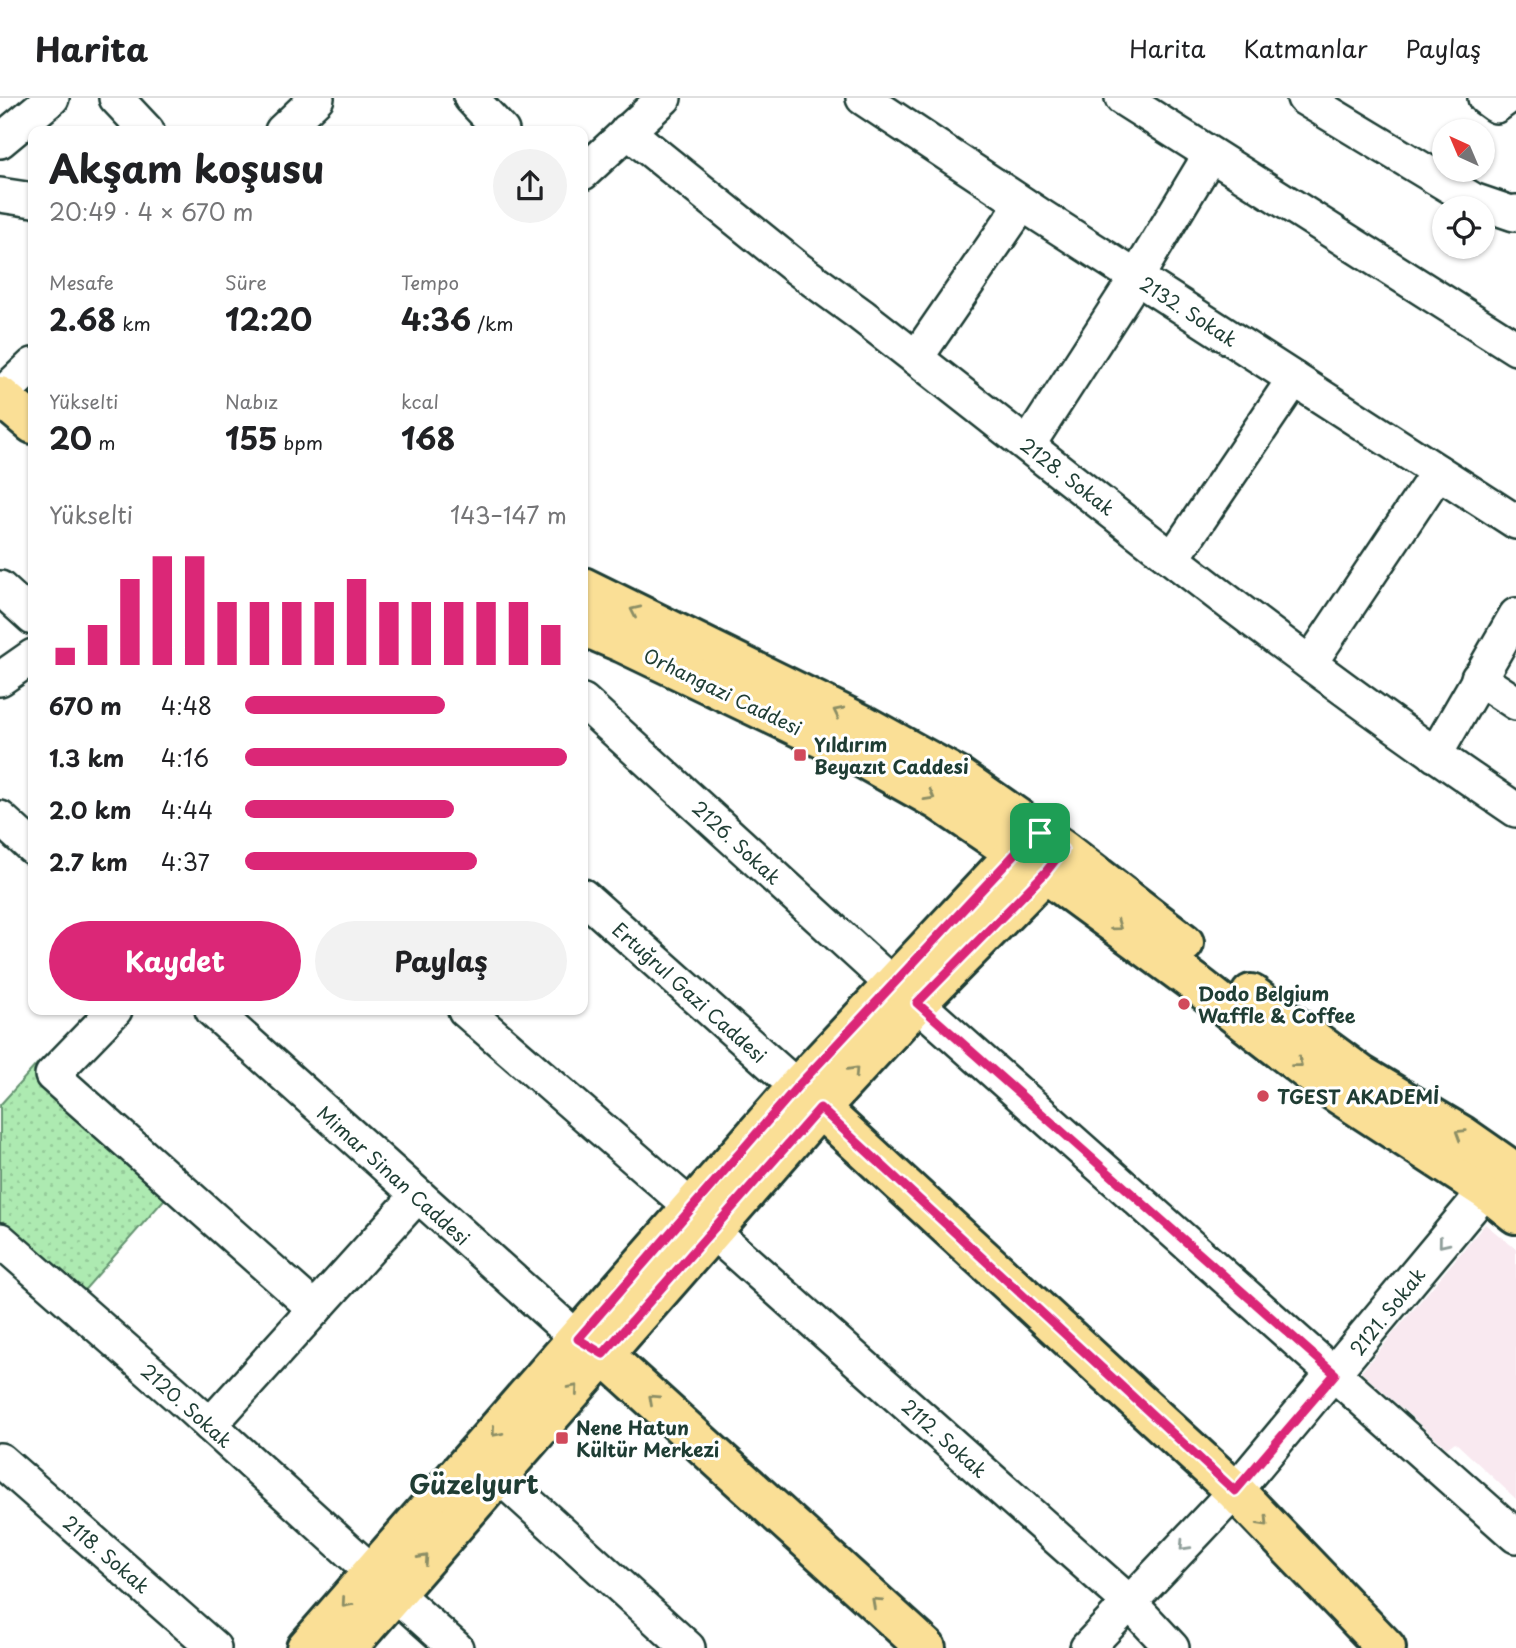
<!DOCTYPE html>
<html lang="tr">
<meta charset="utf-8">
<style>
:root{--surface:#fff;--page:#f2f2f2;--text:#202124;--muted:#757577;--line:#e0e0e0;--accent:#db2777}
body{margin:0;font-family:"Playpen Sans",sans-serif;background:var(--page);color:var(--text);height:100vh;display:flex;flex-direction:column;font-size:26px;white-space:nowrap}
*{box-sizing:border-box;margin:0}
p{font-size:23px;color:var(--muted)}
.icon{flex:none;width:38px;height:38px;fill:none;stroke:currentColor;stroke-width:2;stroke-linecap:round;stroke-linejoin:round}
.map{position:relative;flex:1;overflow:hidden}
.sheet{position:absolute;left:28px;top:28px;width:560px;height:889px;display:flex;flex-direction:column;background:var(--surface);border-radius:14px;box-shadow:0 2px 5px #0004}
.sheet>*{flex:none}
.needle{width:46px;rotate:316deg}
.tools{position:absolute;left:1432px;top:21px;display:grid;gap:14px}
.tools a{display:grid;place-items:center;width:63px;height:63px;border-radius:50%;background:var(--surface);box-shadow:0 2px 5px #0004;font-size:35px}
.pin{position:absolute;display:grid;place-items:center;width:60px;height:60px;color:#fff;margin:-30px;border-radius:14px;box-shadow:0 4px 10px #0006}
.round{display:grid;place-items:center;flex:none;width:74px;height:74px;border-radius:37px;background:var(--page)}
.overview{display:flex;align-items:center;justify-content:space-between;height:119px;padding:0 21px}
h1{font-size:38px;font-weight:700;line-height:52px}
.stats{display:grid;grid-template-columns:repeat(3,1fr);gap:10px;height:119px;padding:7px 21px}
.stats div{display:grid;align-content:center}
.stats b{font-size:30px;font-weight:700}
.stats small{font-size:19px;font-weight:400}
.stats p{font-size:19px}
.chart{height:196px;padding:14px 21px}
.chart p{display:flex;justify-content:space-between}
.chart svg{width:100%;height:126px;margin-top:7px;stroke:var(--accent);stroke-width:6}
.cta{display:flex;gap:14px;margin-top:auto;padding:14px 21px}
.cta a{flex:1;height:80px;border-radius:42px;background:var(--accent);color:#fff;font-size:28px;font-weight:700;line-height:80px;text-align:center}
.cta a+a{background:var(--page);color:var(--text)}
ul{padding:0 21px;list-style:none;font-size:23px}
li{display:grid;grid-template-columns:112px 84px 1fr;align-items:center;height:52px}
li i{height:18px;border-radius:9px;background:var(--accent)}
header{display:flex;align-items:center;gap:42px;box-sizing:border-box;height:98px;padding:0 35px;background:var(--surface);border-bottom:2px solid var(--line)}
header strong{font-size:33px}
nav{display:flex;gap:38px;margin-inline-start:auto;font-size:24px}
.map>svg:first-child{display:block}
.built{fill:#f9e9f0}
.park{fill:url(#park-dots);stroke:#669472;stroke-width:2}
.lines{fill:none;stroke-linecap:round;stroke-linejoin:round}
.minor-casing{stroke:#1f3d34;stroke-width:38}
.major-casing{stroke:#1f3d34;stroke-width:44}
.minor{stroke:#fff;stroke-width:33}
.major{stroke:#fadf96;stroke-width:38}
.oneway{stroke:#8c8e65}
.oneway2{stroke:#8f9e9a}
.route-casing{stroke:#fff;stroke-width:14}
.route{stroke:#db2777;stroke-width:9}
.poi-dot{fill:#d1495b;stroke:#fff;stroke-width:2.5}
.labels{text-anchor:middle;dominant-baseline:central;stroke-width:6;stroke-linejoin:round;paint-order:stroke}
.street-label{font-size:19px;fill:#1f3d34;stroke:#fff}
.poi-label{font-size:19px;font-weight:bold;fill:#1f3d34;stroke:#fff;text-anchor:start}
.district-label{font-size:26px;font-weight:bold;fill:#1f3d34;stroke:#fff}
</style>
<header>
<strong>Harita</strong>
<nav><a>Harita</a><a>Katmanlar</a><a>Paylaş</a></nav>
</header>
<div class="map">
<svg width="1516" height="1550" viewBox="0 0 1516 1550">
<defs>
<pattern id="park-dots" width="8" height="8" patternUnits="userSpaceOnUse" patternTransform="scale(1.75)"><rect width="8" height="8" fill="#adeab1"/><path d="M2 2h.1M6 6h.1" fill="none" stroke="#94ca99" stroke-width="1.8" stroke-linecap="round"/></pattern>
</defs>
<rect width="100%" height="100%" fill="#fff"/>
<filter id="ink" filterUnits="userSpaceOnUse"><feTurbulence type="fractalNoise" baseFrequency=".0143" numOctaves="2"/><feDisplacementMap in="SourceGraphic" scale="14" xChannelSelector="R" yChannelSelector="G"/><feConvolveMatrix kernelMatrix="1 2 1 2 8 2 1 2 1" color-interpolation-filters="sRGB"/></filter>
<g filter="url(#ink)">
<!-- built -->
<path class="built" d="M1485,1126L1516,1151V1401L1455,1344L1447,1350L1361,1274Z"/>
<!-- park -->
<path class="park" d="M37,966L169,1096L80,1197L0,1124V1007Z"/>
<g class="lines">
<!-- minor casing -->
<g class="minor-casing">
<g id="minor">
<path d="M116,0L147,33"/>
<path d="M471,0L502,33"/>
<path d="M863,0L1041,118L1516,424"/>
<path d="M1122,0L1516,250"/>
<path d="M1304,0L1473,102L1514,116L1516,114"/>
<path d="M1485,0L1496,8L1507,0"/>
<path d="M282,33L317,0"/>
<path d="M627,33L798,171L861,217C1077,385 1289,559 1516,712"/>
<path d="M0,43L52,0"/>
<path d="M583,75L664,0"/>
<path d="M0,97L33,102"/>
<path d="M916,260L1022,106"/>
<path d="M0,298L33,267"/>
<path d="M1028,347L1136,180L1210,57"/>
<path d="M1173,460L1294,281"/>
<path d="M0,490L33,520"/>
<path d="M1310,565L1438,374"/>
<path d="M1478,580L1516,605"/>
<path d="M0,581L33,558"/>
<path d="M583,603L892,886"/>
<path d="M1435,657L1516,517"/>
<path d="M0,720L33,750"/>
<path d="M583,798L797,989"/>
<path d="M917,905L1516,1438"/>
<path d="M115,912L52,977L315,1211"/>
<path d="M212,912L578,1241"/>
<path d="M465,912L692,1110"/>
<path d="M713,1134L1130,1505L1172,1550"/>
<path d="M0,1142L178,1298L372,1474"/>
<path d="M210,1327L417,1098"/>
<path d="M0,1362L214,1550"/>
<path d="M499,1378L688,1550"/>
<path d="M394,1495L456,1550"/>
<path d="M1087,1550L1235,1393L1486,1092"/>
</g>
</g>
<!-- major casing -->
<g class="major-casing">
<g id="major">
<path d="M0,298L33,326"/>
<path d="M583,489L862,626L960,680L1063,752L1184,845"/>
<path d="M583,528L623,545L857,657L939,703L1045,775L1195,885L1331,991L1486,1092L1516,1116"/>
<path d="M1251,896L1361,977L1463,1038L1516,1075"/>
<path d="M802,994L1235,1393L1386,1550"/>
<path d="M583,1244L603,1256L926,1550"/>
<path d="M306,1550L797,989L1016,755L1034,740"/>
<path d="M347,1550L820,1010L917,905L1045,775L1061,755"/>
</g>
</g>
<!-- minor -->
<use href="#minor" class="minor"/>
<!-- major -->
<use href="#major" class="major"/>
</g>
<!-- one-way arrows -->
<defs><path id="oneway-chevron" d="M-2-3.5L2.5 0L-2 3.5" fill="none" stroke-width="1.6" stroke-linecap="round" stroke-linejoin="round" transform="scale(1.75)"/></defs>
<g class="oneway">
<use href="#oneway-chevron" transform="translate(635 513) rotate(-155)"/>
<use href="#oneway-chevron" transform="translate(838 614) rotate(-154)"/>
<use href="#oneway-chevron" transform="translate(930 698) rotate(29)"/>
<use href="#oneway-chevron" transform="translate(1117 828) rotate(36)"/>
<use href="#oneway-chevron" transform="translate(1298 965) rotate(38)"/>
<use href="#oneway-chevron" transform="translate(854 973) rotate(-47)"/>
<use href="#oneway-chevron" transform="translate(1460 1036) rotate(-148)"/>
<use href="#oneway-chevron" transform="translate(574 1291) rotate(-49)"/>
<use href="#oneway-chevron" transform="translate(653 1301) rotate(-138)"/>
<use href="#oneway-chevron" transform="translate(496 1334) rotate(131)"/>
<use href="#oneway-chevron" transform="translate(1264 1424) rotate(46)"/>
<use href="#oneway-chevron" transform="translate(424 1461) rotate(-48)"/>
<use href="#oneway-chevron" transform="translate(876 1504) rotate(-138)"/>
<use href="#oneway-chevron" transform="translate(346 1505) rotate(131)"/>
</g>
<g class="oneway2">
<use href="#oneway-chevron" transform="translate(1443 1145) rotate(129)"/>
<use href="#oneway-chevron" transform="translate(1184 1448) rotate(133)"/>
</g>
</g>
<g class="lines" filter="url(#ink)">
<!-- route casing -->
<g class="route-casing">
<path id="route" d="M1040,735L1063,752L1045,775L917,905L1335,1276L1235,1393L820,1010L603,1256L578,1241L797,989L1016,755Z"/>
</g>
<!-- route -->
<use href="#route" class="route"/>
</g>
<!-- markers -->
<g class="poi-dot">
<rect x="793" y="650" width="14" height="14" rx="3.5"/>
<circle cx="1184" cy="906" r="7"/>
<circle cx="1263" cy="998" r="7"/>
<rect x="555" y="1333" width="14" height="14" rx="3.5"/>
</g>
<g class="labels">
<!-- street labels -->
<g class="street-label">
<text transform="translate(1189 213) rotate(33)">2132. Sokak</text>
<text transform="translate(1068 378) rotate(38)">2128. Sokak</text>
<text transform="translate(723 593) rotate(26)">Orhangazi Caddesi</text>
<text transform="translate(737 744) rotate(43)">2126. Sokak</text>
<text transform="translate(690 894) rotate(42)">Ertuğrul Gazi Caddesi</text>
<text transform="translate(394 1077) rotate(42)">Mimar Sinan Caddesi</text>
<text transform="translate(1387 1213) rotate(-51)">2121. Sokak</text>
<text transform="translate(187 1307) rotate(42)">2120. Sokak</text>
<text transform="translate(945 1340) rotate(42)">2112. Sokak</text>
<text transform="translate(107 1456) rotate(41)">2118. Sokak</text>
</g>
<!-- poi labels -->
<g class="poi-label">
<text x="814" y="646">Yıldırım<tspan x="814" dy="22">Beyazıt Caddesi</tspan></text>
<text x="1198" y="895">Dodo Belgium<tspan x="1198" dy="22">Waffle &amp; Coffee</tspan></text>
<text x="1277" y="998">TGEST AKADEMİ</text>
<text x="576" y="1329">Nene Hatun<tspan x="576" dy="22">Kültür Merkezi</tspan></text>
</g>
<!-- district labels -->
<g class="district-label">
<text x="474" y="1385">Güzelyurt</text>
</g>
</g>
</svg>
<div class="tools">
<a><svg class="needle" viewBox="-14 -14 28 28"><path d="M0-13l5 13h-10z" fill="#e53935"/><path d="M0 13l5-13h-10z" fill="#757577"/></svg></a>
<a><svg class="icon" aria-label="locate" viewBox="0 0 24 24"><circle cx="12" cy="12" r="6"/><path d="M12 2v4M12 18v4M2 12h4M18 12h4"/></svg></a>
</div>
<div class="pin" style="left:1040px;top:735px;background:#1e9e55"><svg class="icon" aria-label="arrive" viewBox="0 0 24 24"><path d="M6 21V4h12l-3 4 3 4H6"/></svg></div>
<section class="sheet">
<div class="overview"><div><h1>Akşam koşusu</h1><p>20:49 · 4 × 670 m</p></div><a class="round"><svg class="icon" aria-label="share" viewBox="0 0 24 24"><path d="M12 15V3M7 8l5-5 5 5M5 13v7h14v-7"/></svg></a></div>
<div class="stats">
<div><p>Mesafe</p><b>2.68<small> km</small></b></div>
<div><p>Süre</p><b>12:20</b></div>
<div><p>Tempo</p><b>4:36<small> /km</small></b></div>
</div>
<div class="stats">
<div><p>Yükselti</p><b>20<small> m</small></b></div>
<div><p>Nabız</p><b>155<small> bpm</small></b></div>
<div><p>kcal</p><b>168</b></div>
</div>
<div class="chart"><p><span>Yükselti</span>143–147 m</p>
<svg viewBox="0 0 160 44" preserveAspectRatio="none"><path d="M5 44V38M15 44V30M25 44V14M35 44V6M45 44V6M55 44V22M65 44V22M75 44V22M85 44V22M95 44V14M105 44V22M115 44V22M125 44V22M135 44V22M145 44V22M155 44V30"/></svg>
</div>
<ul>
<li><b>670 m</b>4:48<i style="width:62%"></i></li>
<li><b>1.3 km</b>4:16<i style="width:100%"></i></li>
<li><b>2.0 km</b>4:44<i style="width:65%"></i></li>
<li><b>2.7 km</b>4:37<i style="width:72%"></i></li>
</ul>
<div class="cta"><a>Kaydet</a><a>Paylaş</a></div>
</section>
</div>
